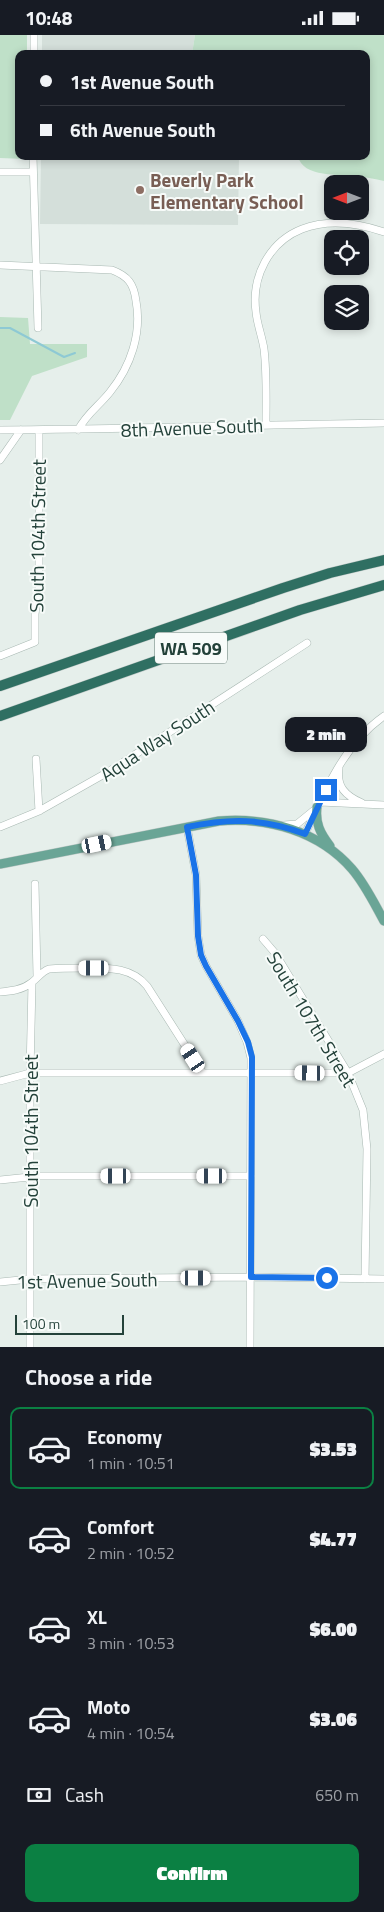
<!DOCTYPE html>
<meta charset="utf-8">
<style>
body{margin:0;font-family:"Titillium Web",sans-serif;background:#20242c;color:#f1f3f6;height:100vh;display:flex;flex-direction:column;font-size:19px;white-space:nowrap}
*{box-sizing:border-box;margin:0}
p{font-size:16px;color:#9ea1a6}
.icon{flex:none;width:28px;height:28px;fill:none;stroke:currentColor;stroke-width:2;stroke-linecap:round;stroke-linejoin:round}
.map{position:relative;height:1312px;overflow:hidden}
.drawer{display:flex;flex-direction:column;background:#171b24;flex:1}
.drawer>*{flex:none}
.banner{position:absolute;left:15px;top:15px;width:355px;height:110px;border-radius:10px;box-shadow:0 2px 8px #0003;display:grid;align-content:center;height:110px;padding:0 25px;background:#171b24}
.needle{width:32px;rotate:270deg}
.buttons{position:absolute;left:324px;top:140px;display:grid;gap:10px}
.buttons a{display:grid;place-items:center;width:45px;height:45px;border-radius:10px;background:#171b24;box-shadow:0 2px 8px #0003;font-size:25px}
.scale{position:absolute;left:15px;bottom:12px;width:109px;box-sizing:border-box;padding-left:5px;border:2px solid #24423a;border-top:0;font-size:14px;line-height:18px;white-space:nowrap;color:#24423a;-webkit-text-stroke:4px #f7fbf9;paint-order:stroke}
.end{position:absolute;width:22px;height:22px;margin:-11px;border:6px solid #1a73e8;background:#fff;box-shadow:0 0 0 2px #fff}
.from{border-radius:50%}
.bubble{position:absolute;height:35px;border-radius:10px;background:#171b24;box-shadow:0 2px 8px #0003;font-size:16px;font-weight:800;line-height:35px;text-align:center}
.car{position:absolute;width:15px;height:30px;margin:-15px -8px;border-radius:6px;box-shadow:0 0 4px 1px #0007;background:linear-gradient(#fff 24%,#345 0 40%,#fff 0 76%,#345 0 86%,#fff 0)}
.banner b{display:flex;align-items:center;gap:18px;height:48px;font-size:19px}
.banner b+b{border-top:1px solid #363941}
.banner i{width:12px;height:12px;background:#f1f3f6}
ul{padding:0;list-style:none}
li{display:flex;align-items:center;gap:15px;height:82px;margin:0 10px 8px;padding:0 15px;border:2px solid transparent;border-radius:10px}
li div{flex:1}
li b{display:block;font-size:19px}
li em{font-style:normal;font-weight:800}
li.on{border-color:#0b8043}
li>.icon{width:45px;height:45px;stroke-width:1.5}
h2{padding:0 25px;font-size:22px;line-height:60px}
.pay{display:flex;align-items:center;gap:12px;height:55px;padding:0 25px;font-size:19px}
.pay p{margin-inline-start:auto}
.button{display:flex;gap:10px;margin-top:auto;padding:10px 25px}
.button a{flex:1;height:58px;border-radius:10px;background:#0b8043;color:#fff;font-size:20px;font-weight:800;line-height:58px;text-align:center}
.status{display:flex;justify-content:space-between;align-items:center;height:35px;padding:0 25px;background:#171b24;direction:ltr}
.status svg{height:14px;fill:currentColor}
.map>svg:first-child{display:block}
.built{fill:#d4dfda}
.green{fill:#bfe0c8}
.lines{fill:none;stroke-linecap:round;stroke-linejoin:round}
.stream{stroke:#8ec9d4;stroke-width:2}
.minor-casing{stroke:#a8b8b2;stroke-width:8}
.major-casing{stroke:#c2cac8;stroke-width:10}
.highway-casing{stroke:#c2cac8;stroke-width:11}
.minor{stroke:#fff;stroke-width:7}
.major{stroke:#6aa596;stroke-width:9}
.highway{stroke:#2f6f62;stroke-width:10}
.route{stroke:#1a73e8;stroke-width:6}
.education-dot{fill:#8d6e63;stroke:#f7fbf9;stroke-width:2}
.labels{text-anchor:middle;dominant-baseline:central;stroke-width:4;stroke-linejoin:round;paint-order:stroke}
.shield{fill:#f7fbf9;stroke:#637a73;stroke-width:1}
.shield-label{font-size:18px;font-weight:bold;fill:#24423a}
.education-label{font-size:19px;font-weight:bold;fill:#785e54;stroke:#f7fbf9;text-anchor:start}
.street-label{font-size:19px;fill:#24423a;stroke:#f7fbf9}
</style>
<div class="status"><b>10:48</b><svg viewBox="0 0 49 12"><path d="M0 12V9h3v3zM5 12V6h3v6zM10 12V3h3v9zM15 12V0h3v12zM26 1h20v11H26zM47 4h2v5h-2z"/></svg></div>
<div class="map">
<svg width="384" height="1312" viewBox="0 0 384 1312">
<rect width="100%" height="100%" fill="#e6efeb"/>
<path class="built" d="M42,0H195L192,19H42Z
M41,121H239L238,190L40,189Z"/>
<path class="green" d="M0,0H27V19H19V121H25V124L0,123Z
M195,0H384V146C375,144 366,142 357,141C341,139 302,143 298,121H366V19H192Z
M0,282L28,283L30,309H87V322L32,341L10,385H0Z"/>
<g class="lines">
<path class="stream" d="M0,293H10L64,322L75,318"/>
<defs>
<path id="minor" d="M34,19V0
M33,121L38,293
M0,137H32
M0,230L112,235C128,241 134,249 136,266C142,298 131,331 110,357C99,371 87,378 78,395
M266,390C266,365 267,339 264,314C262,301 257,289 256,277C251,242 269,207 302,194C328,184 358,188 384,197
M0,395C128,394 256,390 384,388
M0,425L21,395
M0,621L35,607V579L39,552V395
M36,724L39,776
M339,733C336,752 346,761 362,768
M320,767L384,770
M284,790L297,789L313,776
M0,792L39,776L108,737L307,608
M187,792L196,840L198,901L201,920L206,931L238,986L247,1007L251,1023L250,1312
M305,799C325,756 344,709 384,681
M35,849L37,941
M263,904L275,918L348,1038L363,1075L367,1114L365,1244
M0,957C11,956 22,955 31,948C38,943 41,937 49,934C61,933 73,933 85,933C109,933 131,932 147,951L202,1037
M0,1046L30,1038H348L384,1019
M0,1145L39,1141H251
M0,1247L30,1244L251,1242L384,1244
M30,1312V1038L32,948"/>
<path id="major" d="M317,772C315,788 320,798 330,811
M0,829L219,786C268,782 319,796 352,834C365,849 374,868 384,886"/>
<path id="highway" d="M0,651L283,553L330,538L384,525
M0,681L300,575L384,550"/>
</defs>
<use href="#minor" class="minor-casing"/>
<use href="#major" class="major-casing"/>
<use href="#highway" class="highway-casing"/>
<use href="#minor" class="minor"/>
<use href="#major" class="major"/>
<use href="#highway" class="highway"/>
</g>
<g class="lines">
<path class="route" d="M326,755L305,799C263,783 230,783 187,792L196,840L198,901L201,920L206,931L238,986L248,1007L252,1022L251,1242L327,1243"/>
</g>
<circle class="education-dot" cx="140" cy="155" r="5"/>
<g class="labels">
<rect class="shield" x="155" y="597.5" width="72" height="31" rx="4"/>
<g class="shield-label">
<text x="191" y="613">WA 509</text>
</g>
<g class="education-label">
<text x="150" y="144">Beverly Park<tspan x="150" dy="22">Elementary School</tspan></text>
</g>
<g class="street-label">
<text transform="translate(192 392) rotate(-2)">8th Avenue South</text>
<text transform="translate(37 501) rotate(-89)">South 104th Street</text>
<text transform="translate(157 705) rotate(-33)">Aqua Way South</text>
<text transform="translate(312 984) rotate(59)">South 107th Street</text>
<text transform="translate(30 1096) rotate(-90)">South 104th Street</text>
<text transform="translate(87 1245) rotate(-1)">1st Avenue South</text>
</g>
</g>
</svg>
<div class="buttons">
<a><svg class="needle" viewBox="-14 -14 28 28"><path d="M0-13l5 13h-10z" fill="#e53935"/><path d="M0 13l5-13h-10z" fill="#9ea1a6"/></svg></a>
<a><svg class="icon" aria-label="locate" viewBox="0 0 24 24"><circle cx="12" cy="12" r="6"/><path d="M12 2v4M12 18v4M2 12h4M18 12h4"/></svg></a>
<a><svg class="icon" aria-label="layers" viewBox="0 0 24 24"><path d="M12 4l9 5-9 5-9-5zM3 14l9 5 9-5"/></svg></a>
</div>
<div class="scale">100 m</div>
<i class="end from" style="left:327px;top:1243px"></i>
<i class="end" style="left:326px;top:755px"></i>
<div class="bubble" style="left:285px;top:682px;width:82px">2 min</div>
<i class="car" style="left:97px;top:809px;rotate:78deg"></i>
<i class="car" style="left:94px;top:933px;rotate:270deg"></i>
<i class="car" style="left:193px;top:1023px;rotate:327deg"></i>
<i class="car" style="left:310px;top:1038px;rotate:271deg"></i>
<i class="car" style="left:116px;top:1141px;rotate:270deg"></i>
<i class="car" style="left:212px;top:1141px;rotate:270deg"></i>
<i class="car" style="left:196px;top:1243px;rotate:90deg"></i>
<div class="banner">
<b><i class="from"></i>1st Avenue South</b>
<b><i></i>6th Avenue South</b>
</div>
</div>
<section class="drawer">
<h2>Choose a ride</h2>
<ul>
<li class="on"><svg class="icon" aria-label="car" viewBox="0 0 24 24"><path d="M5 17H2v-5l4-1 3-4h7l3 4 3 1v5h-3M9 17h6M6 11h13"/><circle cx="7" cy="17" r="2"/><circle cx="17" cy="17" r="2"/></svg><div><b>Economy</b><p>1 min · 10:51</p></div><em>$3.53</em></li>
<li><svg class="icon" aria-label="car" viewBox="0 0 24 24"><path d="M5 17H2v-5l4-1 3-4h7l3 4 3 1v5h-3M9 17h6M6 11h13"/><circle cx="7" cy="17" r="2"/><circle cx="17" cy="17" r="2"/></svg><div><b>Comfort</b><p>2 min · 10:52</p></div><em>$4.77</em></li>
<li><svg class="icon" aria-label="car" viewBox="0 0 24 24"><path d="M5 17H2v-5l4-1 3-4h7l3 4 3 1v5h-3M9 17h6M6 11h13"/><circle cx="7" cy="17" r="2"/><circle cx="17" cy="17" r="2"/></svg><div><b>XL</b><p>3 min · 10:53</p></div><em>$6.00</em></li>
<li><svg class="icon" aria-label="car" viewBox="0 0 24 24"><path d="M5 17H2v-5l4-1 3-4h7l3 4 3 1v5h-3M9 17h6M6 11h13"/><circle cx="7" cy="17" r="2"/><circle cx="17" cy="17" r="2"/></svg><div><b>Moto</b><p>4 min · 10:54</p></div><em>$3.06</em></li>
</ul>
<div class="pay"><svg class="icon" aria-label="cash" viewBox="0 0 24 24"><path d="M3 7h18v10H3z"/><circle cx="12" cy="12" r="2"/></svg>Cash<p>650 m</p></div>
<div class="button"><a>Confirm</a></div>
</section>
